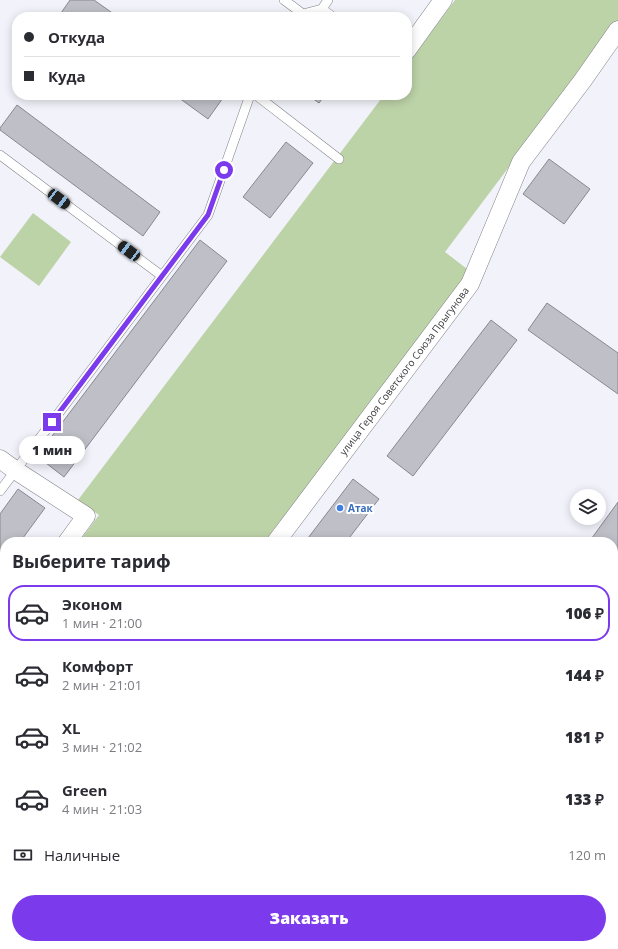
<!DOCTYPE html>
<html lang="ru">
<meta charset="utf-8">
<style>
body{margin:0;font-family:"Open Sans",sans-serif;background:#f2f2f3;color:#2b2b33;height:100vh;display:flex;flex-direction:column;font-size:15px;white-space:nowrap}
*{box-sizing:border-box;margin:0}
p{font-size:13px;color:#7c7c81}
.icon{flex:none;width:22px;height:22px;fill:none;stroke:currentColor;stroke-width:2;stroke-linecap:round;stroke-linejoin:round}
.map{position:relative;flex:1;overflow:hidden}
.sheet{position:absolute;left:0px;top:537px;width:618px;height:412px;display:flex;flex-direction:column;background:#fff;border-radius:16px 16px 0 0;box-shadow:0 2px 10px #0003}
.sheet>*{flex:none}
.hud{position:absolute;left:12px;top:12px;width:400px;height:88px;border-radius:16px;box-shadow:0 2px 10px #0003;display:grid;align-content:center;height:88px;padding:0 12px;background:#fff}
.buttons{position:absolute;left:570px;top:489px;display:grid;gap:8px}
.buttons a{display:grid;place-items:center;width:36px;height:36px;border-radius:50%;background:#fff;box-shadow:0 2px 10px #0003;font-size:20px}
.end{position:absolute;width:18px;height:18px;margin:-9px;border:5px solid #7c3aed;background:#fff;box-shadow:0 0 0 2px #fff}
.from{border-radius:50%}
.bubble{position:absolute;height:28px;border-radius:14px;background:#fff;box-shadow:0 2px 10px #0003;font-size:13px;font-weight:800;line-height:28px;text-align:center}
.car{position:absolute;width:12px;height:24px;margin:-12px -6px;border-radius:5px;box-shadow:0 0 3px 1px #0007;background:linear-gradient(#222 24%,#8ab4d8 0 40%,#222 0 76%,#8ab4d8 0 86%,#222 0)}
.hud b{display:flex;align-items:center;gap:14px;height:38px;font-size:15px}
.hud b+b{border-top:1px solid #e1e1e2}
.hud i{width:10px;height:10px;background:#2b2b33}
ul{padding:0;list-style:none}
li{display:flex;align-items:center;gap:12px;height:56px;margin:0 8px 6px;padding:0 4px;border:2px solid transparent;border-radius:16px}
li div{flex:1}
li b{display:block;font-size:15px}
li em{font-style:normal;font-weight:800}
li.current{border-color:#7c3aed}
li>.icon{width:36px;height:36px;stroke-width:1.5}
h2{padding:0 12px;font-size:18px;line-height:48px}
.pay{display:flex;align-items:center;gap:10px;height:44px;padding:0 12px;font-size:15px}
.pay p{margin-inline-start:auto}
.primary-button{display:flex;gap:8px;margin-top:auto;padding:8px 12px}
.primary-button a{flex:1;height:46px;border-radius:24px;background:#7c3aed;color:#fff;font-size:16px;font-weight:800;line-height:46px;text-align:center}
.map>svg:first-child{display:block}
.green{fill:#bcd2a7}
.building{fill:#bfc0c7;stroke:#888990}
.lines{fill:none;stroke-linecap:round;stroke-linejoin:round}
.service-casing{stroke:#828289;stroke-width:10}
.minor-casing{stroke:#828289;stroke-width:19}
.service{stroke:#fff;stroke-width:9}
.minor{stroke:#fff;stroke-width:18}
.route{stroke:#7c3aed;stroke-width:5}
.shop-dot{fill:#3f7fe0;stroke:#fff;stroke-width:1.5}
.labels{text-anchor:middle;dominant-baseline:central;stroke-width:4;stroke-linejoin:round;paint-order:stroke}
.street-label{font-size:10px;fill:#39393c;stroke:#fff}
.shop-label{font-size:10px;font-weight:bold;fill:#366cbe;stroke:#fff;text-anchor:start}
</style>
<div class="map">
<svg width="618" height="949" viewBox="0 0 618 949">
<rect width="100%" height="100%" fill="#f2f2fa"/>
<path class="green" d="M455,0H618V22L445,252L467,269L466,281L264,542H79L99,515L78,500L384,95H407V65Z
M33,213L71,242L39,286L0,257Z
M5,641V726L0,723V647Z"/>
<path class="building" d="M70,0H94L118,17H67L61,13Z
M175,95H225L208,119Z
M308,95H325L319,103Z
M17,105L160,212L143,236L0,130V128Z
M286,142L313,163L270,218L243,197Z
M549,159L590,189L564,224L523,194Z
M200,240L227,261L64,477L37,456Z
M547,303L618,353V394L528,330Z
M491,320L517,340L413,476L387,456Z
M353,479L379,499L346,542H305Z
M18,489L45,508L20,542H5V562L0,569V514Z
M618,502V559L613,566V542H589Z
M613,730L618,734V768L613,764Z
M0,744L5,748V820L0,826Z
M618,855V906L613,913V862Z
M5,888V944H7L4,949H0V895Z
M72,944H109L116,949H69Z
M429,944H442L439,949H436Z
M553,944H590L587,949H550Z"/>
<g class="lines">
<defs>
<path id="service" d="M284,0L303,14
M328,0L322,9L333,17
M300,17L303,14L322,9
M256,95L339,159
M0,155L162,276
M0,491L208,215L250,95
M32,949L36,944"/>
<path id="minor" d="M407,50L443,0
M0,459L15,470L86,516L67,542
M276,542L470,284L521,162L583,80L618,30
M0,633L5,627
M0,852L5,849"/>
</defs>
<use href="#service" class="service-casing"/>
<use href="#minor" class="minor-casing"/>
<use href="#service" class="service"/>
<use href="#minor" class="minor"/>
</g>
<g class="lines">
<path class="route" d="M52,422L208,215L224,170"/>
</g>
<circle class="shop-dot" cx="340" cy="508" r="4"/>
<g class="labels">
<g class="street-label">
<text transform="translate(404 371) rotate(-53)">улица Героя Советского Союза Прыгунова</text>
</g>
<g class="shop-label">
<text x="348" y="508">Атак</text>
</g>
</g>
</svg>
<div class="buttons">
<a><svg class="icon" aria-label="layers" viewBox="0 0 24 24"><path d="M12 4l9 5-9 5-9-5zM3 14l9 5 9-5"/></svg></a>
</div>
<i class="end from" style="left:224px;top:170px"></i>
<i class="end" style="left:52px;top:422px"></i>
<div class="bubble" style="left:19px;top:436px;width:66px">1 мин</div>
<i class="car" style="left:59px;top:199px;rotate:127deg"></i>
<i class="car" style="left:129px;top:251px;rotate:307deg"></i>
<div class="hud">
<b><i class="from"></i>Откуда</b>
<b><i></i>Куда</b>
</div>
<section class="sheet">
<h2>Выберите тариф</h2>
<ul>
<li class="current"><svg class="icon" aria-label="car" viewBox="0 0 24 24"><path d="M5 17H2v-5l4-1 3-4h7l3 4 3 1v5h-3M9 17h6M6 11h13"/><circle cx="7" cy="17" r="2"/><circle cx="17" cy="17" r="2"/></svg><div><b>Эконом</b><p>1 мин · 21:00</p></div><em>106 ₽</em></li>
<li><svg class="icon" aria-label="car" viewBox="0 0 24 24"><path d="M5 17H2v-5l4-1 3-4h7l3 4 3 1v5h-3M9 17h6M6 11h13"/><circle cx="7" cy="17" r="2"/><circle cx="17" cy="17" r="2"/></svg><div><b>Комфорт</b><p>2 мин · 21:01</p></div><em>144 ₽</em></li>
<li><svg class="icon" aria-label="car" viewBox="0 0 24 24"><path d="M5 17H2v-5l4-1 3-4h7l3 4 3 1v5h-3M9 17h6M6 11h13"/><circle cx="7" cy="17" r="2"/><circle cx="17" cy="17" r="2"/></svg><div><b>XL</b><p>3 мин · 21:02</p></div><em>181 ₽</em></li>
<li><svg class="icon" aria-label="car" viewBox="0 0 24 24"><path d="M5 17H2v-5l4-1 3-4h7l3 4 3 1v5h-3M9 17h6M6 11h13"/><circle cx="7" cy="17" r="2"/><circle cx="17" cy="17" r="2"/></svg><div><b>Green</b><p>4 мин · 21:03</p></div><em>133 ₽</em></li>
</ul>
<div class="pay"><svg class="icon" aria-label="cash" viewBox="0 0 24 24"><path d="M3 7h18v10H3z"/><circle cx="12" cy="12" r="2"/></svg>Наличные<p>120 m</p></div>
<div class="primary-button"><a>Заказать</a></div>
</section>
</div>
